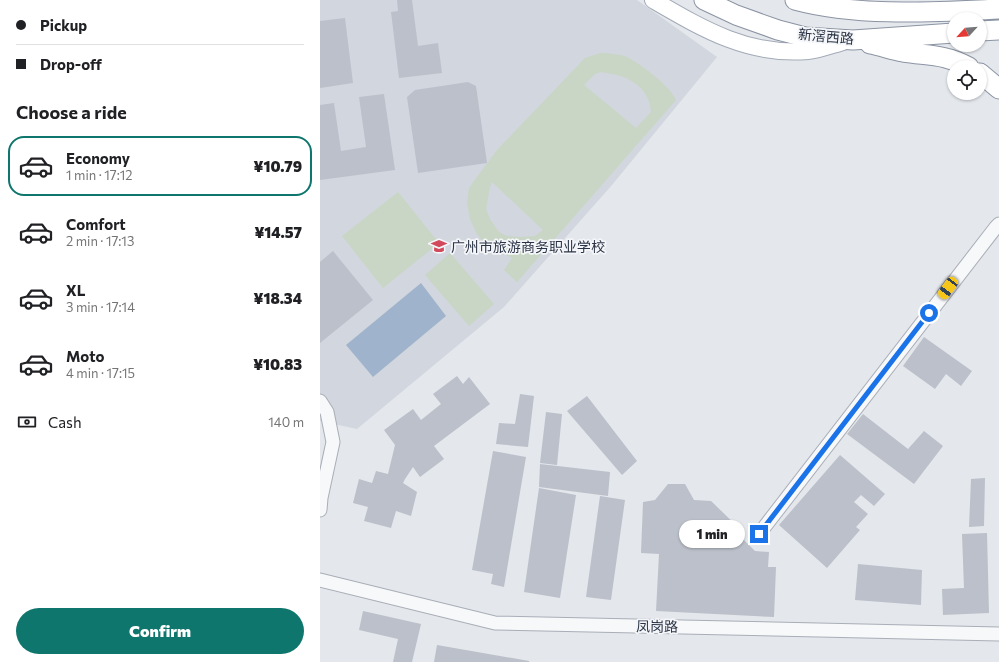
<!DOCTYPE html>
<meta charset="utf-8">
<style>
body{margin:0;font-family:Commissioner,"Noto Sans SC",sans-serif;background:#f6f6f6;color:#202124;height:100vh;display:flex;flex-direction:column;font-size:15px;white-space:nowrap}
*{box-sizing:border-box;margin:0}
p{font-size:13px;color:#757577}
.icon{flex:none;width:22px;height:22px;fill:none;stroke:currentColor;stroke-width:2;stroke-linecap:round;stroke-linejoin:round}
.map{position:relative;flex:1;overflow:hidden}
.details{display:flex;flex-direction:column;background:#fff;width:320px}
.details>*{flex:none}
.top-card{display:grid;align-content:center;height:88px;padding:0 16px;background:#fff}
.needle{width:26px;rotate:244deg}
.controls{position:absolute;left:627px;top:12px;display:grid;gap:8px}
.controls a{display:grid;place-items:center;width:40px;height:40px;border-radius:50%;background:#fff;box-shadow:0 1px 3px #0004;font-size:20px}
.end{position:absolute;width:18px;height:18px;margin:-9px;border:5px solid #1a73e8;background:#fff;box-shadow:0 0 0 2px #fff}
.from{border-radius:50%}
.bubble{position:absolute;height:28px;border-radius:14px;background:#fff;box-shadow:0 1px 3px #0004;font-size:13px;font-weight:800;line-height:28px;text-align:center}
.car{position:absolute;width:12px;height:24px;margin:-12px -6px;border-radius:5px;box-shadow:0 0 3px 1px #0007;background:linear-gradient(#f5c518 24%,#345 0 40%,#f5c518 0 76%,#345 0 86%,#f5c518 0)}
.top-card b{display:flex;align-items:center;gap:14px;height:38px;font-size:15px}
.top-card b+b{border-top:1px solid #e0e0e0}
.top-card i{width:10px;height:10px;background:#202124}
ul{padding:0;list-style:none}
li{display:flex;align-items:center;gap:12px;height:60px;margin:0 8px 6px;padding:0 8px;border:2px solid transparent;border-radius:16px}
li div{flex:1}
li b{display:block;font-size:15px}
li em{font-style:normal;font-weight:800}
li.active{border-color:#0f766e}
li>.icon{width:36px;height:36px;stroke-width:1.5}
h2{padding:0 16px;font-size:18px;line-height:48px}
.pay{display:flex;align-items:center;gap:10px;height:44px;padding:0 16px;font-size:15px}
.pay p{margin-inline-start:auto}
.cta{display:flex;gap:8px;margin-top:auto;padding:8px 16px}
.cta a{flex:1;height:46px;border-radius:24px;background:#0f766e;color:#fff;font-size:16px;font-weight:800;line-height:46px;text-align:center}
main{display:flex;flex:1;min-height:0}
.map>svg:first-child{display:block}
.built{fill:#d2d6de}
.green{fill:#c9d6c5;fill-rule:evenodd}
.water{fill:#9fb4cc}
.building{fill:#bbc0ca}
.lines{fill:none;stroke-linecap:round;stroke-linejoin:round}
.minor-casing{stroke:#a9aeb7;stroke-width:15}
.major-casing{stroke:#a3abb8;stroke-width:18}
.highway-casing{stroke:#8b94a3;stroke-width:21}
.minor{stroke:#f7f8fa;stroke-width:13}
.major{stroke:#fff;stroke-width:16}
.highway{stroke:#fff;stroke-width:19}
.route{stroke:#1a73e8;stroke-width:5}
.labels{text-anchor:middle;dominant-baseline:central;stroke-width:3.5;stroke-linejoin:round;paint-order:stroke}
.street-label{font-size:14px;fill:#2b3445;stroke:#f4f6f9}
.poi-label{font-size:14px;fill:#2b3445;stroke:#f4f6f9;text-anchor:start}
</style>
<main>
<section class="details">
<div class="top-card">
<b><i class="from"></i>Pickup</b>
<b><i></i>Drop-off</b>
</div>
<h2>Choose a ride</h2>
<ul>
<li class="active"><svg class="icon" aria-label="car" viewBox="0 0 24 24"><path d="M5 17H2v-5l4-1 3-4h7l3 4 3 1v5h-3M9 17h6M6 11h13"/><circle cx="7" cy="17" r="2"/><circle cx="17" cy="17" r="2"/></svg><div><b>Economy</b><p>1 min · 17:12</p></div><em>¥10.79</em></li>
<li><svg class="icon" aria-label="car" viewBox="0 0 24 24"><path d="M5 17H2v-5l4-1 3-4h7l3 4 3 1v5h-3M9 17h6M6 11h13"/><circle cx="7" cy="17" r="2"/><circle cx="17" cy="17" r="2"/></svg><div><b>Comfort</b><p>2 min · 17:13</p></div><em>¥14.57</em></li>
<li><svg class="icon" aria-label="car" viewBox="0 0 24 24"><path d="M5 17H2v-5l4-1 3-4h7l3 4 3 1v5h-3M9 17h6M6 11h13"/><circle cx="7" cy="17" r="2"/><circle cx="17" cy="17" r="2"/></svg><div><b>XL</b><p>3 min · 17:14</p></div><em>¥18.34</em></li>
<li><svg class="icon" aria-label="car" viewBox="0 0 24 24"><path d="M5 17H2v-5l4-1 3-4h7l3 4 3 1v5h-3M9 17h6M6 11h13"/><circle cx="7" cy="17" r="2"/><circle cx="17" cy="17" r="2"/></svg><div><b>Moto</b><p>4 min · 17:15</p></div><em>¥10.83</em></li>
</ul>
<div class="pay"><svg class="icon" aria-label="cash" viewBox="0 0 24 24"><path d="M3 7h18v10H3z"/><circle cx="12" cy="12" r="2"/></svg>Cash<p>140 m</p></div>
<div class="cta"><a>Confirm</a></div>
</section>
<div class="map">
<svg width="679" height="662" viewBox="0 0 679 662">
<rect width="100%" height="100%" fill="#e4e7ec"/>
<path class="built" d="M0,0H317L397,57L292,185L184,307L37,429L0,421Z"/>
<path class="green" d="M280,53C289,53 299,54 307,57C321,64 351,87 356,100L197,282L184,270L192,258L164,243L157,234L150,219L147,203L149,188L177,150L265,58ZM281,72C305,75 329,84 331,112L316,128L264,85L275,74ZM172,182L223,230L215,236L200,237L187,236L179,232L170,219L166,209L170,187Z
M78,192L119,243L63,288L22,236Z
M130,253L174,304L149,326L105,275Z"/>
<path class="water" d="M101,283L126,316L53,377L26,345Z"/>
<path class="building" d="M77,0H92L98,46L118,43L122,73L79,78L71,12L78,11Z
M25,18L33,83L0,88V21Z
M148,82L156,86L167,163L98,173L87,97L95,90Z
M64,94L75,170L0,180V105L14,103L21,151L46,147L39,97Z
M13,251L53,300L0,343V262Z
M604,337L652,371L641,386L626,374L615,389L583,366Z
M137,376L143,384L149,377L170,404L114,446L124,459L100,477L93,467L85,479L83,483L97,492L91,516L76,511L71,528L44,521L48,507L33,503L39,479L52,483L56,471L68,474L75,445L64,430L93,409L101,420L121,404L113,394Z
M200,394L214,396L208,447L176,444L179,423L195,424Z
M267,396L317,461L302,475L247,411Z
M226,412L242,414L237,465L220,463Z
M543,414L588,449L604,431L623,446L594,484L527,434Z
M173,451L206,457L184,587L171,584L173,574L152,570Z
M520,455L565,494L554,506L541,495L534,502L548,514L536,527L540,530L507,568L459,525Z
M220,464L290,472L288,496L219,487Z
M665,478L664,526L649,527L651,479Z
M348,484H365L374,500L391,501L422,531L423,539L435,551L449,552L448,567H456L454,617L336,611L339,554L321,553L323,502L335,500Z
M219,488L256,495L240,598L204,592Z
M280,496L305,500L291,600L266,597Z
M667,533L669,613L623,615L622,589L644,588L642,534Z
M538,564L602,570L601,605L535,600Z
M43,611L101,624L92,662H73L78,639L39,630Z
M117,645L209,661V662H114Z"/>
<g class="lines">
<defs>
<path id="minor" d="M0,401L7,412L13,442L1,498L0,510
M439,534L676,227L679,224
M0,580L175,623L679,634"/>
<path id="major" d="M333,0C383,29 428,56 488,51C499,50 512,45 523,42"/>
<path id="highway" d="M384,0L416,15L458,30L485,37L533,40L634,33
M475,0C538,17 613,12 679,9
M660,31L679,30
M550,44C561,46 572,50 583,52C609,56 625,54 649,67
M660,73L679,89"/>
</defs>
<use href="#minor" class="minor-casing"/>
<use href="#major" class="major-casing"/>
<use href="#highway" class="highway-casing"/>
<use href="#minor" class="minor"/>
<use href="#major" class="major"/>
<use href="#highway" class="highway"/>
</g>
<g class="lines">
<path class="route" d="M439,534L609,313"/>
</g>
<defs>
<symbol id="school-bare" viewBox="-9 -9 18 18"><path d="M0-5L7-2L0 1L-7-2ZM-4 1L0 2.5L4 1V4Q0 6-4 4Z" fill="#d1495b" stroke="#f4f6f9" stroke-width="2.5" paint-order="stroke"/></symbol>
</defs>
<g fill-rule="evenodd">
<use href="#school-bare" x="108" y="235" width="22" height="22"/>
</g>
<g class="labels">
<g class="street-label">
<text transform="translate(506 36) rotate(5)">新滘西路</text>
<text transform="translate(337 626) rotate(1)">凤岗路</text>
</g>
<g class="poi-label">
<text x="131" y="246">广州市旅游商务职业学校</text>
</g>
</g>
</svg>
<div class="controls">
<a><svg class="needle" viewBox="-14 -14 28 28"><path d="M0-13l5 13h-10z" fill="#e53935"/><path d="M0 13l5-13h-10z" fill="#757577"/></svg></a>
<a><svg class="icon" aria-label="locate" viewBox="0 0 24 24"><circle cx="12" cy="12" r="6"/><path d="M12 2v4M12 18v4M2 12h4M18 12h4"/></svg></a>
</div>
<i class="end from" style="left:609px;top:313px"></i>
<i class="end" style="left:439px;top:534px"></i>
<div class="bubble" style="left:359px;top:520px;width:66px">1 min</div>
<i class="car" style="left:628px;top:288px;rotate:217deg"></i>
</div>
</main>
